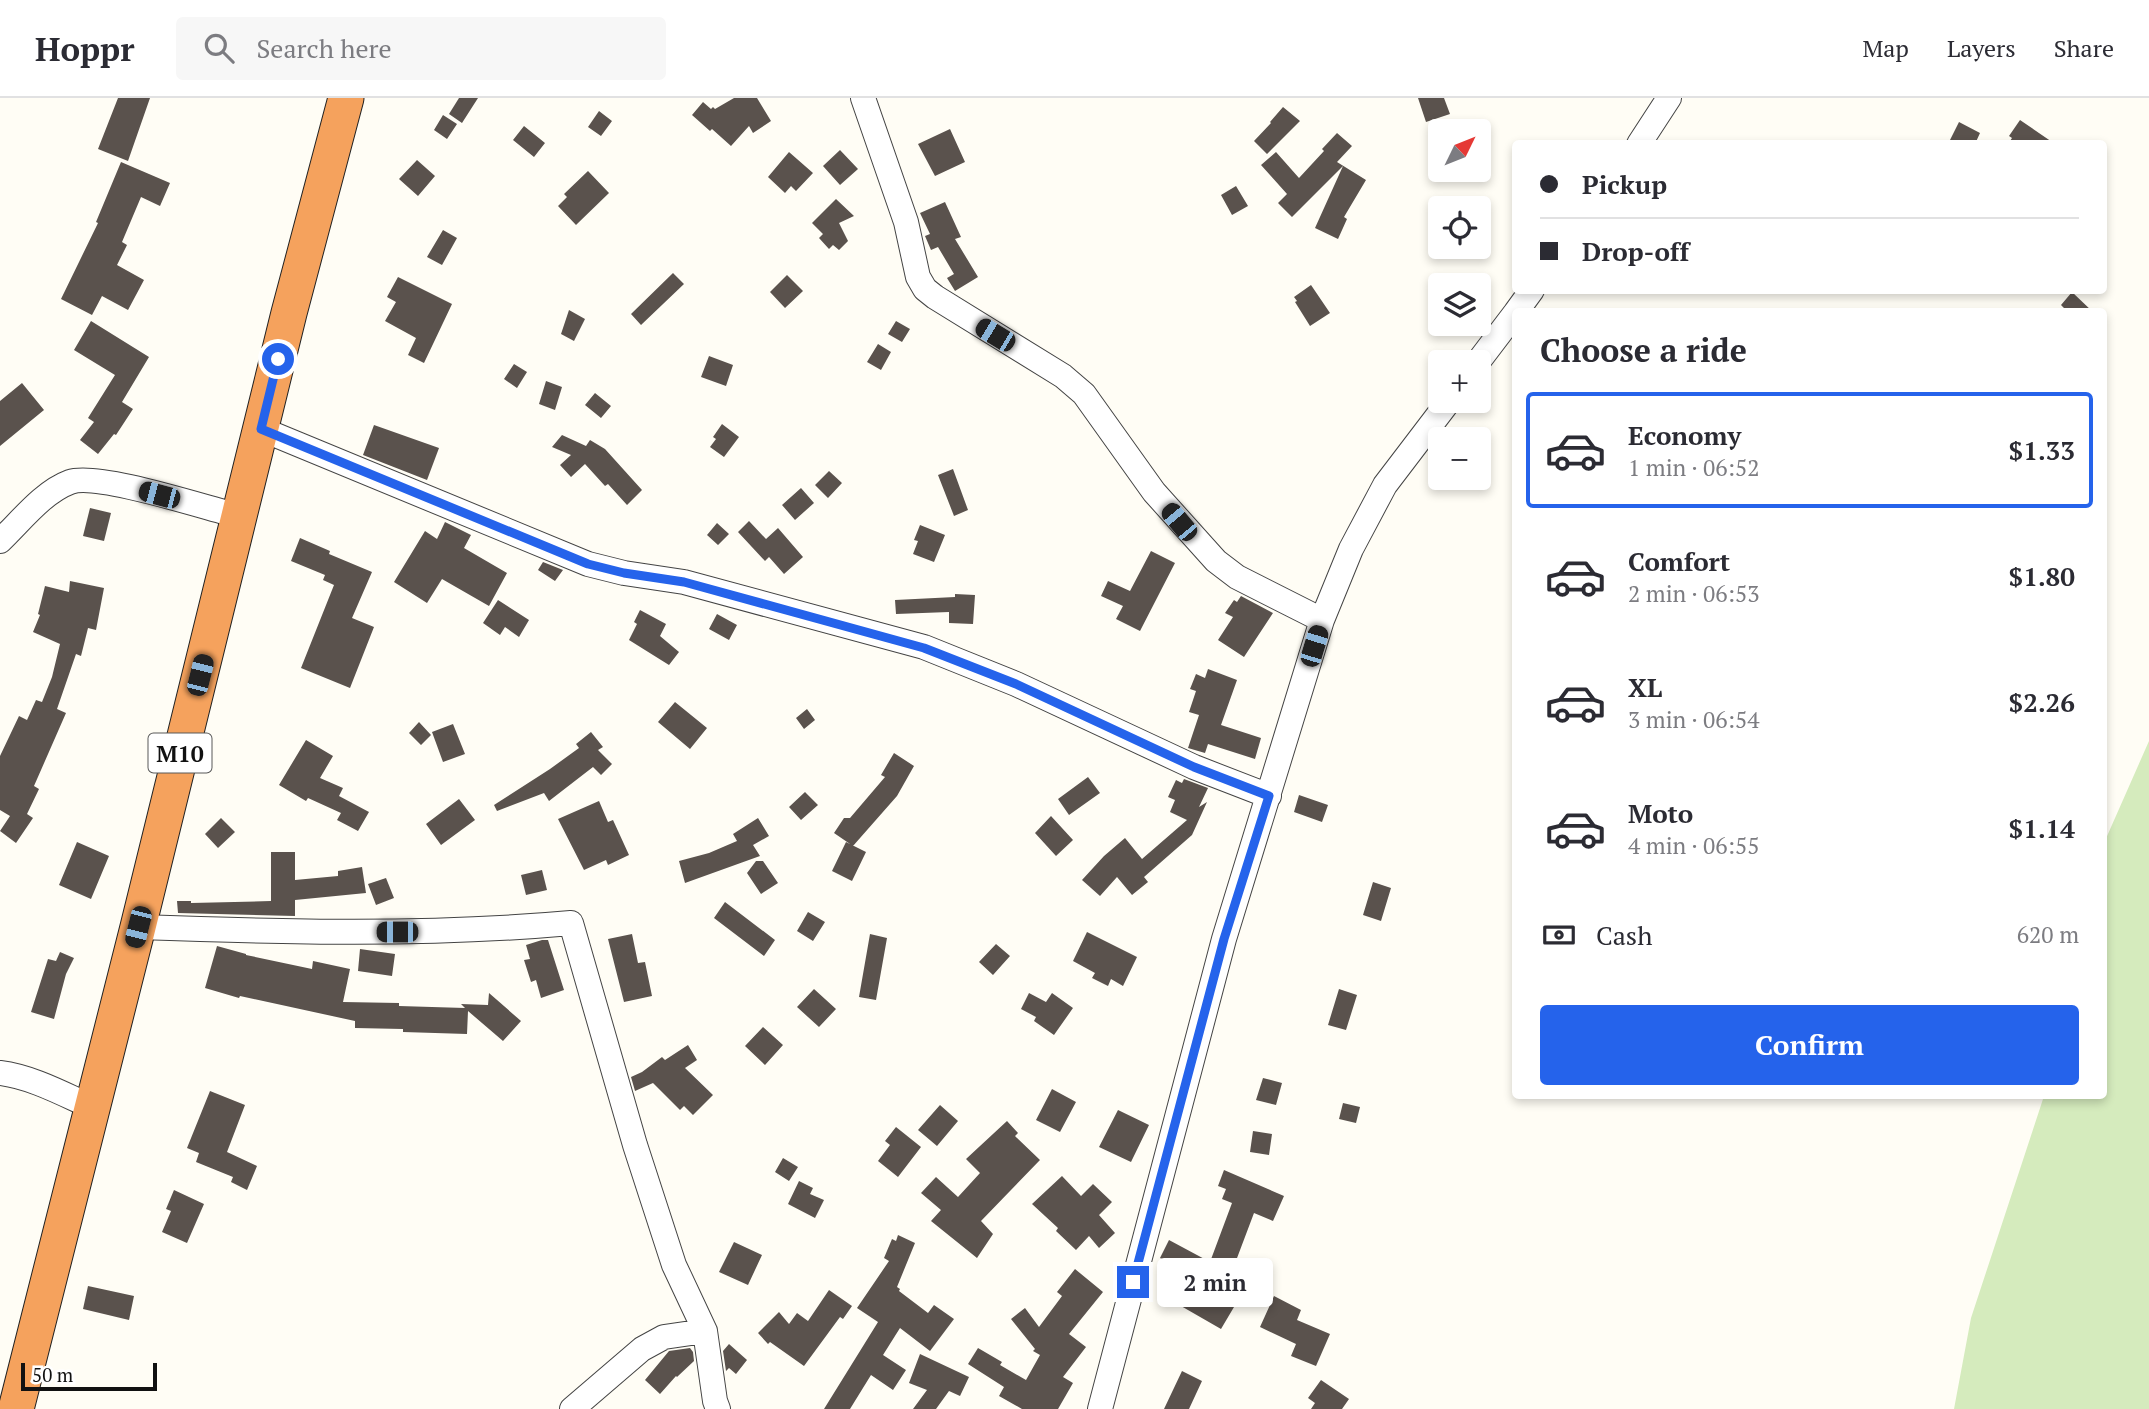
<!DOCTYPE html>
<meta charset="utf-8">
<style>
body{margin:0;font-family:"PT Serif",serif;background:#f7f7f7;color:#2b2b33;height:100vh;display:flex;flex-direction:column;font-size:26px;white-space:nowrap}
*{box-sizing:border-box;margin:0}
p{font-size:23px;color:#7c7c81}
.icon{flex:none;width:38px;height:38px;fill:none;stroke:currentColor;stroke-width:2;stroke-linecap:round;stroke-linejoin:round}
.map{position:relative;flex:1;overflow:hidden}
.details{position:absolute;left:1512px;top:210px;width:595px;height:791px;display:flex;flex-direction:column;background:#fff;border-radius:7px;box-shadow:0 4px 10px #0003}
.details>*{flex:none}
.banner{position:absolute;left:1512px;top:42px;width:595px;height:154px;border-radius:7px;box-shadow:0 4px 10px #0003;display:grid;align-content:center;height:154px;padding:0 28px;background:#fff}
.needle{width:46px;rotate:47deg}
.fabs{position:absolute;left:1428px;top:21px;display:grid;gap:14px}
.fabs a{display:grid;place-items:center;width:63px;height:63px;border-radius:7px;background:#fff;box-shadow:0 4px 10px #0003;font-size:35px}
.scale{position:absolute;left:21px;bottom:18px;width:136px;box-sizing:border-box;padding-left:7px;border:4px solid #111;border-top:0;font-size:19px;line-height:24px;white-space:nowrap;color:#111;-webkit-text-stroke:5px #fff;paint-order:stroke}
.end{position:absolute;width:32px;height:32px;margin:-16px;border:9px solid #2563eb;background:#fff;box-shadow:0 0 0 4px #fff}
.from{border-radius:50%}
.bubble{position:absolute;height:49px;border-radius:7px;background:#fff;box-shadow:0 4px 10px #0003;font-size:23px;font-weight:700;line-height:49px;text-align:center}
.car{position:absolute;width:21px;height:42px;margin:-21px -10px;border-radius:9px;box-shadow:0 0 5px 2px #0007;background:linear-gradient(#222 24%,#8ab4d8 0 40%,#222 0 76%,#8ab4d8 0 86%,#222 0)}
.banner b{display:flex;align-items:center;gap:24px;height:66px;font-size:26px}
.banner b+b{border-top:2px solid #e1e1e2}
.banner i{width:18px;height:18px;background:#2b2b33}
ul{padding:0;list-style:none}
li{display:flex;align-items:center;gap:21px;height:116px;margin:0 14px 10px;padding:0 14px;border:4px solid transparent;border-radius:7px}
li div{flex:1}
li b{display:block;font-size:26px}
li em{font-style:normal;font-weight:700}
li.current{border-color:#2563eb}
li>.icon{width:63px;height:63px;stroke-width:1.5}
h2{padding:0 28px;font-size:32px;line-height:84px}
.pay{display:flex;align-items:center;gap:18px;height:77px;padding:0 28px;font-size:26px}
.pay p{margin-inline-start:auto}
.action{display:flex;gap:14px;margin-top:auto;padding:14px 28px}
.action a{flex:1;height:80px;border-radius:7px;background:#2563eb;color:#fff;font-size:28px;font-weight:700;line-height:80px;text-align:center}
header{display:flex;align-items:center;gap:42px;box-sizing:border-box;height:98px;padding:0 35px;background:#fff;border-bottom:2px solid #e1e1e2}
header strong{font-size:33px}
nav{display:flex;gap:38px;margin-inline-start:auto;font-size:24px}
.search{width:490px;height:63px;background:#f7f7f7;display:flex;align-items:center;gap:18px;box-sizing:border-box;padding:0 24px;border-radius:7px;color:#7c7c81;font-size:26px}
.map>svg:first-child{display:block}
.green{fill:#d5ebbd}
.building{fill:#5a524d}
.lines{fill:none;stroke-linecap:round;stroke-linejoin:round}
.minor-casing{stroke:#444;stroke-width:26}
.highway-casing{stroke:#222;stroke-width:37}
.minor{stroke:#fff;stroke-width:24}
.highway{stroke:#f5a25d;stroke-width:35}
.route{stroke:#2563eb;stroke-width:9}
.labels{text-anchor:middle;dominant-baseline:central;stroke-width:7;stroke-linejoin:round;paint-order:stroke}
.shield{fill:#fff;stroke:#585858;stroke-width:2}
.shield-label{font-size:23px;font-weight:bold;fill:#111}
</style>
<header>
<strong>Hoppr</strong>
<div class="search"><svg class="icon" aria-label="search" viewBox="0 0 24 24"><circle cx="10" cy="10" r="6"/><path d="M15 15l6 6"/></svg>Search here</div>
<nav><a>Map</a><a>Layers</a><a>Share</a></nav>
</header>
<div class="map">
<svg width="2149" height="1311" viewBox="0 0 2149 1311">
<rect width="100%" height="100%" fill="#fffdf5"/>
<path class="green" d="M2149,643V1311H1954L1971,1220L2044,998H2104V745Z"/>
<path class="building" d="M118,0H150L128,63L98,51Z
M459,0H478L462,25L449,16Z
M734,0H757L771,23L753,35L749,28L731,48L712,31L710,33L692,17L703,4L711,11L713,9L715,11Z
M1418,0H1444L1450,16L1426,24Z
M1283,9L1300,23L1267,56L1254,43L1271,25L1270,24Z
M599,13L612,23L601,38L588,29Z
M443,17L457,26L447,41L434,32Z
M2020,22L2055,46H2008L2012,40L2009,38Z
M1959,24L1980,35L1975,46H1948Z
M524,28L545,45L534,59L513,42Z
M950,31L965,64L935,78L918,46Z
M1337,35L1352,48L1337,64L1366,82L1344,119L1347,121L1338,141L1315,130L1343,68L1292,119L1278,105L1287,96L1261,67L1276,54L1299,80L1324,53L1322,51Z
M840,52L858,71L840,87L823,68Z
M789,54L813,75L796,93L791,88L785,95L768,79Z
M417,62L435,78L418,98L399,81Z
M121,64L170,85L160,108L141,99L122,144L127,147L117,167L144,182L128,212L102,198L92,217L61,201L98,125L96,124Z
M588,73L609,95L576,127L558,108L567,99L564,96Z
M1236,88L1248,108L1232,117L1221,97Z
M836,101L854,118L839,125L848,143L839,152L833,147L829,151L819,140L823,136L812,125Z
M945,104L961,139L955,141L978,179L955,193L947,180L954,176L938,149L931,152L925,138L930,136L920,115Z
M443,132L457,140L442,167L427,159Z
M673,175L684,186L641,227L631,216Z
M787,177L803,193L785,210L770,194Z
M398,179L452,206L424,265L408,257L416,240L385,223L396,204L387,199Z
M1311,187L1330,215L1310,228L1295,204L1297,203L1294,199Z
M2072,194L2093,214H2068L2061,207Z
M569,212L585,221L574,243L561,236Z
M91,223L149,259L122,304L133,311L116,337L114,336L98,356L80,342L94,324L88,320L115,277L74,252Z
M896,223L910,231L902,244L888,236Z
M878,246L891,254L881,272L867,264Z
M709,258L733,267L726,288L701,279Z
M514,266L527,274L517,290L504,281Z
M546,283L562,289L555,312L539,306Z
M22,285L44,312L0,348V303Z
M595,295L611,308L601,320L585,307Z
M722,326L739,339L724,359L710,349L716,341L713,339Z
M374,327L439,350L427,382L363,357Z
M562,337L586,348L590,342L605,351L642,392L627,407L608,386L605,388L585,366L571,379L560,367L571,357L552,349Z
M953,371L968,412L954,418L938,377Z
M829,373L842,385L828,400L815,387Z
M801,390L814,405L795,422L782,407Z
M90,410L111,415L104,443L83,438Z
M749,423L766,441L778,430L803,459L784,476L769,459L765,463L738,434Z
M445,424L471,437L464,450L507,475L489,508L442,481L427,505L394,484L425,433L437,441Z
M717,425L729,436L718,447L707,437Z
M920,427L945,437L934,464L913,456L918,443L914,442Z
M300,440L330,453L329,456L372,474L352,520L374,529L350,590L301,570L334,487L323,482L325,477L291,463Z
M1151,453L1175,465L1140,533L1116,521L1123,508L1101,498L1108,483L1130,493Z
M543,464L563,472L555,483L538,472Z
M70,483L104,490L96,532L88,530L81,558L76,556L57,611L66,615L34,688L39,691L27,716L33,720L16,745L0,733L10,718L0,712V658L19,618L27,622L36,602L42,604L52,579L60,546L33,534L40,517L38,516L45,488L69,494Z
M955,496L975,497L973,526L949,525V514L896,516L895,502L955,499Z
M1241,498L1273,515L1244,559L1218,542L1233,519L1225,515L1234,502L1237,504Z
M498,502L529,522L519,539L505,529L500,537L483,525Z
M640,512L666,526L660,538L679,554L669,567L629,542L637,526L634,524Z
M717,516L737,527L729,542L709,531Z
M1208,571L1237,582L1221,627L1261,640L1255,661L1208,646L1205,655L1188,650L1199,617L1189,614L1196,593L1190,591L1196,576L1205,580Z
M675,604L707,630L690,651L658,624Z
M807,611L815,622L804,631L796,620Z
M419,624L431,637L421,647L409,635Z
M453,626L465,656L443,664L432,634Z
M591,634L603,649L598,652L612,666L601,677L593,669L549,703L544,695L497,713L494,707L550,671L579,650L576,646Z
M306,642L333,658L320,680L343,690L339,698L369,714L358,733L337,722L341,715L308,700L306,703L279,687Z
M894,655L914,668L897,698L853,748L834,735L844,720H850L885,679L881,677Z
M1088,679L1100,695L1069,717L1058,701Z
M1184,681L1208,690L1199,709L1207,704L1192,737L1144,779L1148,784L1132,797L1117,779L1100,798L1082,782L1104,758L1125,740L1142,761L1187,722L1170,714L1175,702L1168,699L1176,682L1182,685Z
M805,694L818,707L801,722L789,709Z
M1299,697L1328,707L1322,724L1294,714Z
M459,701L475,722L441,747L426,726Z
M599,703L608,724L613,722L629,757L608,767L606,762L584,772L558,721Z
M1051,718L1073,742L1056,758L1035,735Z
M221,720L235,734L218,750L205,736Z
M758,720L769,738L753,747L760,758L685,785L679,763L709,755L737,743L733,736Z
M77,744L109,758L91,801L59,787Z
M846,744L866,754L852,783L832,773Z
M271,754H295V782L338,778V773L362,769L366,795L295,802V818L178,815L177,803H191V805L271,803Z
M756,763H763L778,785L761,796L747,775Z
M542,772L547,792L526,797L521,777Z
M386,780L394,800L376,807L368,786Z
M1373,784L1391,790L1381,823L1363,817Z
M725,804L775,842L764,858L714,820Z
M808,814L825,824L813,843L797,833Z
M1087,834L1137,859L1123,888L1111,881L1108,888L1092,880L1095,875L1073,863Z
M632,836L638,865L645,864L652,898L624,904L608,841Z
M870,836L887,840L876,902L859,899Z
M542,842H548L564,892L541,900L536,882L531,884L524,862L530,861L526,847Z
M996,846L1010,858L993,877L979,864Z
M217,848L246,856V857L312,871L313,863L350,871L343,904L399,905V908L465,910L461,906L488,907L489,895L521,923L503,943L468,913L467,936L403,934V931L355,930V923L240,898L239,900L205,890Z
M360,851L395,856L392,878L358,873Z
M60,854L74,860L66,876L54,921L31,914L48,861L56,863Z
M814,891L836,911L819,929L797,909Z
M1339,891L1357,897L1346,932L1328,927Z
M1029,895L1046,904L1052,895L1073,910L1054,937L1034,923L1036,919L1021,911Z
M763,929L783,947L765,967L745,948Z
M688,947L697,962L685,970L713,997L693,1017L684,1008L680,1012L653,985L635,993L631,979L642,974L662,959L665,962Z
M1263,980L1282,985L1276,1007L1256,1002Z
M1052,991L1076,1004L1060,1034L1036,1022Z
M210,993L245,1007L227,1054L257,1068L247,1092L231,1084L233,1079L196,1064L199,1055L187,1050Z
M1343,1005L1360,1009L1356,1025L1339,1021Z
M940,1007L958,1023L937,1048L918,1032Z
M1118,1012L1149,1027L1131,1064L1099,1049Z
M1007,1023L1018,1035L1015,1038L1040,1062L981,1123L993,1136L977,1160L931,1123L941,1112L921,1095L936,1079L958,1099L980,1075L966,1061Z
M896,1029L921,1049L898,1079L878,1063L890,1047L885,1043Z
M1253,1033L1272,1036L1269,1057L1250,1054Z
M783,1060L798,1069L789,1083L775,1074Z
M1224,1072L1284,1098L1273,1123L1254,1115L1231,1176L1234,1177L1220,1201L1234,1209L1221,1231L1181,1208L1198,1180L1160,1160L1169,1142L1210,1164L1232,1105L1222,1101L1226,1091L1218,1088Z
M1062,1078L1081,1098L1093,1086L1112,1104L1099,1117L1115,1135L1099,1150L1089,1138L1076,1152L1056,1133L1058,1130L1032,1106Z
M799,1083L813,1090L810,1096L824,1102L815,1120L788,1106Z
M174,1092L204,1106L187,1145L162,1134L171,1113L166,1111Z
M898,1137L915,1145L897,1189L900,1191L899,1193L928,1215L934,1207L954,1221L930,1253L900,1230L883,1257L906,1272L893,1292L871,1277L850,1311H824L878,1224L857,1210L889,1163L884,1160L892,1141L896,1143Z
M734,1144L762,1157L748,1187L719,1174Z
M1075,1171L1103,1194L1069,1236L1086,1249L1063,1279L1073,1285L1058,1311H1022L999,1298L1004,1289L968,1266L978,1250L1002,1264L1000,1267L1026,1282L1040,1257L1033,1253L1035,1251L1011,1221L1025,1210L1039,1229L1062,1198L1057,1194Z
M88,1188L134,1198L129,1222L83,1211Z
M829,1192L852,1208L843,1221L840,1219L804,1268L770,1244L768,1246L758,1235L779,1214L789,1226L797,1215L808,1223Z
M1274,1198L1301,1212L1297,1222L1330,1236L1316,1268L1291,1258L1296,1246L1260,1229Z
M729,1246L747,1262L736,1276L729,1270L726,1273L723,1253Z
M690,1250L693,1254L694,1263L677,1279L676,1278L660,1296L645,1282L669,1253Z
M920,1256L969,1279L960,1298L949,1293L936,1311H913L927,1292L909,1285Z
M1182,1273L1202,1283L1189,1311H1164Z
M1321,1282L1349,1301L1342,1311H1311L1315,1305L1308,1300Z"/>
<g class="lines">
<defs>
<path id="minor" d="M863,0L906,124L918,179L925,191L935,199L1063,278L1084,296L1154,394L1216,463L1237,479L1322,522
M1639,46L1669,0
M1516,214L1532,192
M1478,264L1516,214
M261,331L588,466L624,475L684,484L924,549L1016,586L1194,669L1269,698
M0,443C21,423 43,394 70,384C97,374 206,410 239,418
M138,829C282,834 427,838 571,825L635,1047L674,1167L705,1233L715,1303L718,1311
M0,975C32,979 63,996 92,1009
M572,1311L642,1251L664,1239L705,1233
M1100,1311L1224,841L1322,522L1351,451L1385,387L1449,303"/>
<path id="highway" d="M16,1311L138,829L289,215L346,0"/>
</defs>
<use href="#minor" class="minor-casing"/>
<use href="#highway" class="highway-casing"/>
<use href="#minor" class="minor"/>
<use href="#highway" class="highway"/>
</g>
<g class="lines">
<path class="route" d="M278,261L261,331L588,466L624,475L684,484L924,550L1016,586L1194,669L1269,698L1224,841L1133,1184"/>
</g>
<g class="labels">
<rect class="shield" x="148.5" y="635.5" width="63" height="39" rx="5"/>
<g class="shield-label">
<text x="180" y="655">M10</text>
</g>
</g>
</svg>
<div class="fabs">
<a><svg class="needle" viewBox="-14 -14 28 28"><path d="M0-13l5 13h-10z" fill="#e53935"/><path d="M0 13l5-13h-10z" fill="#7c7c81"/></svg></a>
<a><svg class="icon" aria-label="locate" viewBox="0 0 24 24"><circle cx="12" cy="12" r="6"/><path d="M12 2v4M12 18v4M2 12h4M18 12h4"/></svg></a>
<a><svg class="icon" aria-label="layers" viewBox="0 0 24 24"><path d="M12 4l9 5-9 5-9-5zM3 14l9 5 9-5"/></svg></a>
<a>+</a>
<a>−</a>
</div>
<div class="scale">50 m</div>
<i class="end from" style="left:278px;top:261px"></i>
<i class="end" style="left:1133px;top:1184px"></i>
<div class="bubble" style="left:1157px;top:1160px;width:116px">2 min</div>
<i class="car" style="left:995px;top:237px;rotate:301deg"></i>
<i class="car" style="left:159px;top:397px;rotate:285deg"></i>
<i class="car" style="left:1179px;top:424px;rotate:320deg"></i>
<i class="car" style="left:1314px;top:548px;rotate:17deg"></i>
<i class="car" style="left:200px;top:577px;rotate:14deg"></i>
<i class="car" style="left:138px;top:829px;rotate:194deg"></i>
<i class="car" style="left:397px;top:834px;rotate:270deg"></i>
<div class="banner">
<b><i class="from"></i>Pickup</b>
<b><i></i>Drop-off</b>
</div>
<section class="details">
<h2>Choose a ride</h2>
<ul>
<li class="current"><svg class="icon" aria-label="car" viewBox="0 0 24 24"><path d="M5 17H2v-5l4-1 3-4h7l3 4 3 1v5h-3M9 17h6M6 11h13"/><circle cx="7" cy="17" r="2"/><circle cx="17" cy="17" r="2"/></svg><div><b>Economy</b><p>1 min · 06:52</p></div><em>$1.33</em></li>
<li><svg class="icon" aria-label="car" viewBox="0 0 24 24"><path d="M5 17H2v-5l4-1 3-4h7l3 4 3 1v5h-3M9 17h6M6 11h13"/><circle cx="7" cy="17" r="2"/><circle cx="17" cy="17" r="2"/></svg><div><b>Comfort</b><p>2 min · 06:53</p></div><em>$1.80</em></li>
<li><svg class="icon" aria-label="car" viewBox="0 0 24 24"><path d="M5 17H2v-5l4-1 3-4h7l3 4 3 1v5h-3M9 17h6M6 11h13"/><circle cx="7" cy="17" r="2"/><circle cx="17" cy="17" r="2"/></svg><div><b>XL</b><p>3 min · 06:54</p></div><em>$2.26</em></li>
<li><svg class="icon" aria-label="car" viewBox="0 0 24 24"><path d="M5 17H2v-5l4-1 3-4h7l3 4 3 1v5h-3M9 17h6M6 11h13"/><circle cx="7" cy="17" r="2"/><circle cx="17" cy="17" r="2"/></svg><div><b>Moto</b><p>4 min · 06:55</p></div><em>$1.14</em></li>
</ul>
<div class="pay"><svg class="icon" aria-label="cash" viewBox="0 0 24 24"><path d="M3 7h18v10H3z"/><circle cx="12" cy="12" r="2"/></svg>Cash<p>620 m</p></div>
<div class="action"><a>Confirm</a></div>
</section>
</div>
